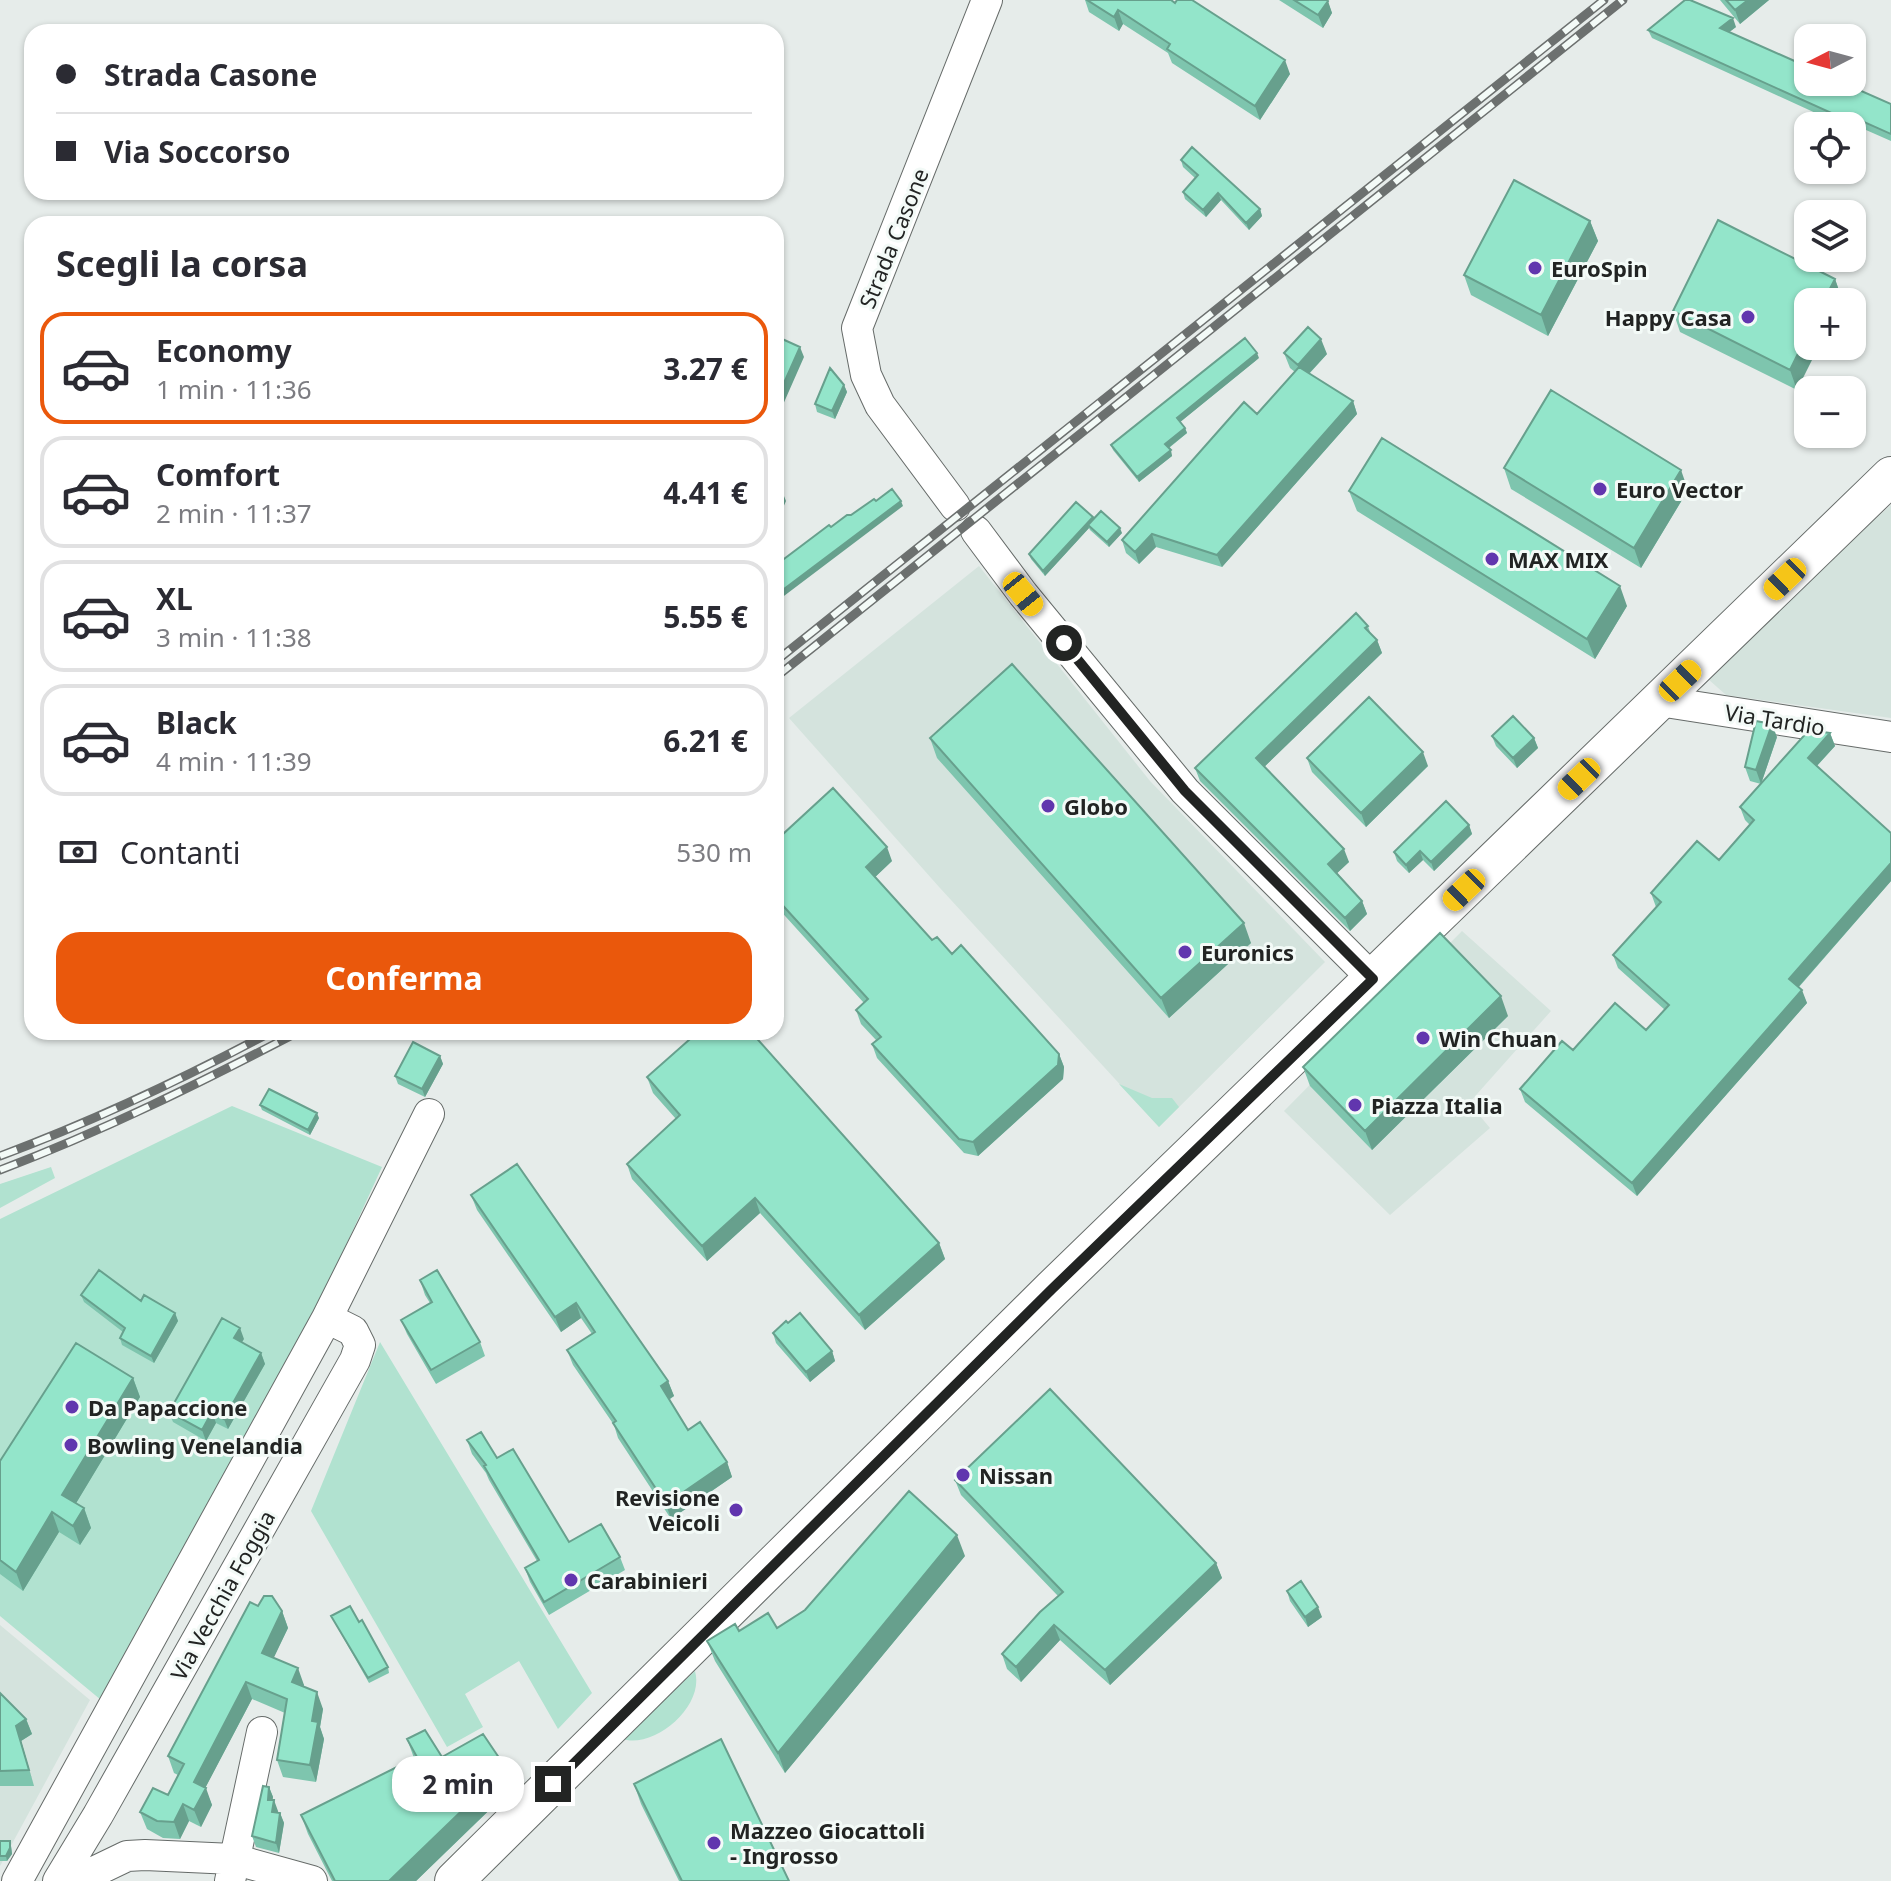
<!DOCTYPE html>
<html lang="it">
<meta charset="utf-8">
<style>
body{margin:0;font-family:"Noto Sans",sans-serif;background:#f7f7f7;color:#2b2b33;height:100vh;display:flex;flex-direction:column;font-size:30px;white-space:nowrap}
*{box-sizing:border-box;margin:0}
p{font-size:26px;color:#7c7c81}
.icon{flex:none;width:44px;height:44px;fill:none;stroke:currentColor;stroke-width:2;stroke-linecap:round;stroke-linejoin:round}
.map{position:relative;flex:1;overflow:hidden}
.sheet{position:absolute;left:24px;top:216px;width:760px;height:824px;display:flex;flex-direction:column;background:#fff;border-radius:24px;box-shadow:0 2px 6px #0004}
.sheet>*{flex:none}
.banner{position:absolute;left:24px;top:24px;width:760px;height:176px;border-radius:24px;box-shadow:0 2px 6px #0004;display:grid;align-content:center;height:176px;padding:0 32px;background:#fff}
.needle{width:52px;rotate:264deg}
.buttons{position:absolute;left:1794px;top:24px;display:grid;gap:16px}
.buttons a{display:grid;place-items:center;width:72px;height:72px;border-radius:16px;background:#fff;box-shadow:0 2px 6px #0004;font-size:40px}
.end{position:absolute;width:36px;height:36px;margin:-18px;border:10px solid #222423;background:#fff;box-shadow:0 0 0 4px #fff}
.from{border-radius:50%}
.bubble{position:absolute;height:56px;border-radius:24px;background:#fff;box-shadow:0 2px 6px #0004;font-size:26px;font-weight:700;line-height:56px;text-align:center}
.car{position:absolute;width:24px;height:48px;margin:-24px -12px;border-radius:10px;box-shadow:0 0 6px 2px #0007;background:linear-gradient(#f5c518 24%,#345 0 40%,#f5c518 0 76%,#345 0 86%,#f5c518 0)}
.banner b{display:flex;align-items:center;gap:28px;height:76px;font-size:30px}
.banner b+b{border-top:2px solid #e1e1e2}
.banner i{width:20px;height:20px;background:#2b2b33}
ul{padding:0;list-style:none}
li{display:flex;align-items:center;gap:24px;height:112px;margin:0 16px 12px;padding:0 16px;border:4px solid #e1e1e2;border-radius:24px}
li div{flex:1}
li b{display:block;font-size:30px}
li em{font-style:normal;font-weight:700}
li.on{border-color:#ea580c}
li>.icon{width:72px;height:72px;stroke-width:1.5}
h2{padding:0 32px;font-size:36px;line-height:96px}
.pay{display:flex;align-items:center;gap:20px;height:88px;padding:0 32px;font-size:30px}
.pay p{margin-inline-start:auto}
.action{display:flex;gap:16px;margin-top:auto;padding:16px 32px}
.action a{flex:1;height:92px;border-radius:24px;background:#ea580c;color:#fff;font-size:32px;font-weight:700;line-height:92px;text-align:center}
.map>svg:first-child{display:block}
.built{fill:#d4e3dd}
.green{fill:#b1e2d0}
.lines{fill:none;stroke-linecap:round;stroke-linejoin:round}
.minor-casing{stroke:#666b69;stroke-width:32}
.major-casing{stroke:#666b69;stroke-width:40}
.minor{stroke:#fff;stroke-width:30}
.major{stroke:#fff;stroke-width:38}
.rail-casing{stroke:#6c706f;stroke-width:9}
.rail{stroke:#f3faf7;stroke-width:6;stroke-dasharray:18;stroke-linecap:butt}
.wall{fill:#7ec5ae}
.shaded-wall{fill:#67a08d}
.building{fill:#93e5ca;stroke:#67a08d;stroke-width:2}
.route{stroke:#222423;stroke-width:10}
.poi-dot{fill:#6136ae;stroke:#f3faf7;stroke-width:3}
.labels{text-anchor:middle;dominant-baseline:central;stroke-width:6;stroke-linejoin:round;paint-order:stroke}
.street-label{font-size:22px;fill:#222423;stroke:#f3faf7}
.poi-label{font-size:22px;font-weight:bold;fill:#222423;stroke:#f3faf7;text-anchor:start}
</style>
<div class="map">
<svg width="1891" height="1881" viewBox="0 0 1891 1881">
<rect width="100%" height="100%" fill="#e6ecea"/>
<path class="built" d="M1891,505V718L1726,695L1708,679L1726,652Z
M979,566L1150,781L1325,962L1159,1127L940,888L789,718Z
M1462,931L1551,1011L1469,1103L1490,1128L1390,1215L1284,1111Z
M0,1625L90,1700L0,1866Z"/>
<path class="green" d="M1119,1084L1152,1098H1172L1179,1107L1159,1127Z
M232,1106L382,1167L324,1293L101,1700L0,1616V1219Z
M51,1167L55,1178L0,1208V1184Z
M380,1342L592,1693L558,1729L519,1661L465,1694L483,1727L447,1747L311,1511Z
M695,1671C705,1706 655,1749 622,1739Z"/>
<g class="lines">
<defs>
<path id="minor" d="M955,506L880,405L866,375L857,328L987,0
M976,531L1023,594L1185,791L1373,979
M1659,701L1891,737
M17,1881L327,1318L429,1114
M58,1881L98,1815L355,1360L360,1345L353,1331L327,1318
M75,1881L127,1856L145,1855L233,1859L312,1881
M230,1881L262,1732"/>
<path id="major" d="M454,1881L1052,1289L1891,476"/>
</defs>
<use href="#minor" class="minor-casing"/>
<use href="#major" class="major-casing"/>
<use href="#minor" class="minor"/>
<use href="#major" class="major"/>
<defs>
<path id="rail" d="M776,661L1604,0
M776,677L1623,0
M0,1156C94,1121 183,1079 271,1032
M0,1170C103,1131 200,1083 298,1032"/>
</defs>
<use href="#rail" class="rail-casing"/>
<use href="#rail" class="rail"/>
</g>
<path class="wall" d="M1085,0H1171L1290,74L1260,120L1172,63L1168,53L1123,24L1119,31L1089,12Z
M1279,0H1327L1332,13L1323,28Z
M1720,0H1769L1740,24Z
M1736,27L1729,32L1891,104V141L1866,130L1863,135L1852,130V126H1844L1652,38L1648,30Z
M1181,160L1260,209L1262,216L1249,230L1221,200L1206,217L1185,199L1183,192L1195,178L1183,167Z
M1590,221L1598,241L1548,336L1471,295L1464,275Z
M1835,279L1842,299L1841,302H1808L1797,390L1680,332L1673,311Z
M1284,353L1327,354L1309,374L1353,401L1357,414L1222,567L1156,547L1139,564L1126,553L1122,540L1257,414L1295,372L1290,368Z
M1259,358L1180,422L1185,428L1187,433L1169,448L1172,456L1139,482L1113,450L1111,445Z
M844,385L847,392L835,419L817,412L815,404Z
M1504,468L1688,490L1641,568L1511,489Z
M1349,491L1627,606L1595,659L1357,511Z
M1093,517V519L1122,533L1109,547L1090,530L1089,528L1045,576L1031,559L1029,554Z
M1368,626L1371,635L1377,640L1382,653L1264,767L1349,862L1337,873L1362,901L1367,914L1350,931L1200,781L1195,768Z
M1830,733L1835,746L1817,766L1891,881L1799,987L1807,1003L1637,1196L1525,1102L1520,1089L1573,1050L1646,1030L1665,1010L1618,968L1613,955L1656,907L1651,893L1719,860L1750,825L1745,820L1740,807L1761,784L1750,781L1745,767L1777,737L1761,784Z
M1492,736L1534,738L1538,748L1517,768L1496,746Z
M930,738L1251,943L1169,1018L937,758Z
M1307,758L1428,766L1366,827L1312,772Z
M1469,825L1472,834L1434,871L1423,860L1409,873L1397,861L1394,852Z
M776,827L783,834L892,861L875,877L932,940L952,954L1059,1054L1064,1067L1063,1079L978,1156L964,1153L877,1058L872,1044L876,1040L861,1024L856,1010L864,1003L776,906Z
M1508,1016L1372,1150L1310,1086L1303,1067Z
M440,1056L443,1064L425,1097L398,1084L395,1076Z
M647,1077L939,1243L945,1259L865,1330L760,1213L707,1261L632,1179L627,1164L676,1119L653,1093Z
M260,1105L319,1118L310,1135L262,1110Z
M471,1195L668,1381L674,1396L669,1400L688,1430L727,1462L732,1477L671,1519L618,1438L614,1425L573,1365L567,1350L592,1334L581,1318L561,1332L477,1210Z
M420,1280L480,1342L485,1356L436,1384L407,1334L401,1320L430,1303L425,1295Z
M81,1295L141,1301L175,1313L178,1321L154,1363L122,1345L120,1338L123,1332L84,1302Z
M788,1323L832,1351L835,1361L810,1382L776,1343L773,1333Z
M244,1339L242,1342L261,1353L265,1364L228,1429L216,1423L206,1441L173,1422L169,1412Z
M133,1378L140,1397L76,1503L84,1508L91,1528L80,1545L59,1532L23,1591L0,1574V1461Z
M467,1440L497,1458L569,1542L620,1557L625,1570L549,1615L530,1582L525,1568L537,1561L489,1480L486,1473L472,1454Z
M955,1480L1216,1563L1222,1578L1110,1685L1060,1640L1021,1682L1007,1669L1002,1654L1058,1596L961,1495Z
M965,1556L785,1773L715,1661L707,1641L739,1631L777,1628Z
M1287,1591L1322,1617L1308,1627L1290,1601Z
M258,1606L282,1611L288,1628L273,1658L304,1685L303,1687L323,1709L320,1727L324,1739L316,1782L283,1777L277,1760L285,1713L252,1699L205,1788L212,1805L201,1827L189,1821L180,1839L163,1838L147,1829L140,1812L168,1795L178,1775L174,1773L168,1756Z
M331,1616L359,1622L388,1667L389,1673L369,1683Z
M0,1693L26,1719L32,1734L21,1741L34,1786H0Z
M407,1739L442,1757L513,1787L416,1881H332L308,1834L301,1815L414,1758Z
M634,1784L789,1881H679L641,1804Z
M269,1787L273,1797L272,1800L278,1812L280,1813L284,1823L279,1853L256,1847L252,1836Z
M0,1841L11,1846L12,1854L7,1861H0Z"/>
<path class="shaded-wall" d="M1748,0H1769L1740,24L1735,10Z
M1328,1L1332,13L1323,28L1318,15Z
M1118,10L1123,24L1119,31L1114,17Z
M1733,18L1736,27L1723,37L1720,28Z
M1285,60L1290,74L1260,120L1255,106Z
M1862,121L1866,130L1863,135L1860,126Z
M1218,193L1221,200L1206,217L1203,210Z
M1260,209L1262,216L1249,230L1246,223Z
M1590,221L1598,241L1548,336L1541,315Z
M1835,279L1842,299L1841,302H1823Z
M1808,333V346H1819L1797,390L1790,370Z
M1321,339L1327,354L1303,380L1298,365Z
M800,347L804,357L778,416L776,412V401Z
M1257,353L1259,358L1179,423L1177,418Z
M844,385L847,392L835,419L832,411Z
M1353,401L1357,414L1222,567L1217,555Z
M1185,428L1187,433L1167,449L1165,444Z
M1171,450L1172,456L1139,482L1137,477Z
M1681,470L1688,490L1641,568L1634,548Z
M780,486L786,501L776,524V496Z
M901,501L903,506L776,602V595Z
M1093,517L1094,522L1088,525L1089,528L1045,576L1043,571Z
M1120,528L1122,533L1109,547L1107,542Z
M1152,534L1156,547L1139,564L1135,552Z
M1620,586L1627,606L1595,659L1587,639Z
M1377,640L1382,653L1260,771L1256,758Z
M1772,724L1777,737L1761,784L1756,770Z
M1830,733L1835,746L1812,771L1808,758Z
M1534,738L1538,748L1517,768L1513,758Z
M1423,752L1428,766L1366,827L1361,813Z
M1469,825L1472,834L1434,871L1431,862Z
M887,847L892,861L871,881L866,867Z
M1344,849L1349,862L1333,877L1328,864Z
M1420,851L1423,860L1409,873L1406,865Z
M1891,863V881L1794,992L1789,979Z
M1362,901L1367,914L1350,931L1345,918Z
M1244,923L1251,943L1169,1018L1161,998Z
M1802,990L1807,1003L1637,1196L1632,1183Z
M1501,996L1508,1016L1372,1150L1365,1131Z
M1059,1054L1064,1067L1063,1079L978,1156L973,1142Z
M440,1056L443,1064L425,1097L422,1089Z
M317,1113L319,1118L310,1135L308,1130Z
M755,1198L760,1213L707,1261L702,1246Z
M939,1243L945,1259L865,1330L859,1315Z
M576,1303L581,1318L561,1332L555,1317Z
M175,1313L178,1321L154,1363L151,1356Z
M240,1328L244,1339L238,1348L234,1338Z
M832,1351L835,1361L810,1382L806,1372Z
M261,1353L265,1364L228,1429L224,1419Z
M133,1378L140,1397L69,1515L62,1495Z
M668,1381L674,1396L666,1401L661,1386Z
M212,1412L216,1423L206,1441L202,1430Z
M727,1462L732,1477L671,1519L666,1504Z
M84,1508L91,1528L80,1545L73,1526Z
M52,1512L59,1532L23,1591L16,1572Z
M957,1535L965,1556L785,1773L778,1753Z
M1216,1563L1222,1578L1110,1685L1105,1670Z
M1318,1607L1322,1617L1308,1627L1305,1617Z
M282,1611L288,1628L268,1670L262,1653Z
M1054,1625L1060,1640L1021,1682L1016,1667Z
M298,1668L304,1685L298,1699L292,1682Z
M246,1682L252,1699L200,1798L194,1782Z
M317,1692L323,1709L320,1727L324,1739L316,1782L310,1765L312,1721Z
M26,1719L32,1734L21,1741L34,1786L16,1726Z
M506,1768L513,1787L416,1881H389Z
M269,1787L273,1797L271,1810L268,1800Z
M206,1788L212,1805L201,1827L194,1810Z
M274,1800L278,1811L276,1822L272,1812Z
M183,1804L189,1821L180,1839L174,1822Z
M280,1813L284,1823L279,1853L276,1843Z
M10,1841L11,1846L12,1854L7,1861L6,1856Z"/>
<path class="building" d="M1087,0H1171L1175,3L1177,0H1192L1285,60L1255,106L1167,49L1170,44L1118,10L1114,17Z
M1294,0H1327L1328,1L1318,15Z
M1685,0H1690L1733,18L1720,28L1808,67V82H1841L1891,104V134L1862,121L1860,126L1648,30Z
M1726,0H1748L1735,10Z
M1192,147L1260,209L1246,223L1218,193L1203,210L1183,192L1198,175L1181,160Z
M1514,180L1590,221L1541,315L1464,275Z
M1718,220L1835,279L1823,302H1808V333L1790,370L1673,311Z
M1308,327L1321,339L1298,365L1284,353Z
M780,338L800,347L776,401V346Z
M1245,338L1257,353L1177,418L1185,428L1165,444L1171,450L1137,477L1111,445Z
M1299,367L1353,401L1217,555L1152,534L1135,552L1122,540L1244,402L1257,414Z
M830,368L844,385L832,411L815,404Z
M1551,390L1681,470L1634,548L1504,468Z
M1382,438L1620,586L1587,639L1349,491Z
M776,484L780,486L776,496Z
M892,489L901,501L776,595V565L829,525L831,527L847,515H851L874,499L876,501Z
M1076,502L1093,517L1043,571L1029,554Z
M1101,511L1120,528L1107,542L1088,525Z
M1356,613L1368,626L1365,628L1377,640L1256,758L1344,849L1328,864L1362,901L1345,918L1195,768Z
M1012,664L1244,923L1161,998L930,738Z
M1369,697L1423,752L1361,813L1307,758Z
M1513,716L1534,738L1513,758L1492,736Z
M1756,721L1772,724L1756,770L1745,767Z
M1809,730L1830,733L1808,758L1891,833V863L1789,979L1802,990L1632,1183L1520,1089L1562,1041L1573,1050L1615,1003L1646,1030L1669,1005L1613,955L1661,902L1651,893L1697,841L1719,860L1754,820L1740,807Z
M833,788L887,847L866,867L932,940L937,937L952,954L961,945L1059,1054L1058,1065L973,1142L959,1139L872,1044L881,1037L856,1010L868,999L776,898V827L783,834Z
M1446,801L1469,825L1431,862L1420,851L1406,865L1394,852Z
M1440,933L1501,996L1365,1131L1303,1067Z
M698,1032H751L939,1243L859,1315L755,1198L702,1246L627,1164L680,1115L647,1077Z
M413,1042L440,1056L422,1089L395,1076Z
M269,1089L317,1113L308,1130L260,1105Z
M517,1164L668,1381L661,1386L688,1430L700,1422L727,1462L666,1504L613,1423L616,1421L567,1350L595,1332L576,1303L555,1317L471,1195Z
M99,1270L141,1301L144,1295L175,1313L151,1356L120,1338L125,1328L81,1295Z
M437,1270L480,1342L431,1370L401,1320L432,1302L420,1280Z
M800,1313L832,1351L806,1372L773,1333L786,1321L788,1323Z
M222,1318L240,1328L234,1338L261,1353L224,1419L212,1412L202,1430L169,1412Z
M76,1343L133,1378L62,1495L84,1508L73,1526L52,1512L16,1572L0,1560V1461Z
M1050,1389L1216,1563L1105,1670L1054,1625L1016,1667L1002,1654L1040,1612L1063,1592L955,1480Z
M481,1432L497,1458L513,1449L569,1542L601,1524L620,1557L544,1602L525,1568L539,1560L484,1466L486,1465L467,1440Z
M909,1491L957,1535L778,1753L707,1641L735,1624L739,1631L768,1613L777,1628L805,1610Z
M1301,1581L1318,1607L1305,1617L1287,1591Z
M264,1596H272L282,1611L262,1653L298,1668L292,1682L317,1692L312,1721L318,1722L310,1765L277,1760L287,1699L246,1682L194,1782L206,1788L194,1810L183,1804L174,1822L157,1821L140,1812L153,1788L168,1795L184,1764L168,1756L250,1602L258,1606Z
M350,1606L359,1622L362,1620L388,1667L368,1678L331,1616Z
M0,1693L26,1719L16,1726L29,1770L0,1771Z
M425,1730L442,1757L483,1734L506,1768L389,1881H335L301,1815L417,1757L407,1739Z
M721,1739L789,1881H682L634,1784Z
M263,1786L269,1787L268,1800H274L272,1812L280,1813L276,1843L252,1836Z
M0,1841H10V1848L6,1856H0Z"/>
<g class="lines">
<path class="route" d="M553,1784L1052,1289L1373,979L1185,791L1064,643"/>
</g>
<g class="poi-dot">
<circle cx="1535" cy="268" r="8"/>
<circle cx="1748" cy="317" r="8"/>
<circle cx="1600" cy="489" r="8"/>
<circle cx="1492" cy="559" r="8"/>
<circle cx="1048" cy="806" r="8"/>
<circle cx="1185" cy="952" r="8"/>
<circle cx="1423" cy="1038" r="8"/>
<circle cx="1355" cy="1105" r="8"/>
<circle cx="72" cy="1407" r="8"/>
<circle cx="71" cy="1445" r="8"/>
<circle cx="963" cy="1475" r="8"/>
<circle cx="736" cy="1510" r="8"/>
<circle cx="571" cy="1580" r="8"/>
<circle cx="714" cy="1843" r="8"/>
</g>
<g class="labels">
<g class="street-label">
<text transform="translate(893 238) rotate(-68)">Strada Casone</text>
<text transform="translate(1775 719) rotate(9)">Via Tardio</text>
<text transform="translate(222 1595) rotate(-61)">Via Vecchia Foggia</text>
</g>
<g class="poi-label">
<text x="1551" y="268">EuroSpin</text>
<text x="1732" y="317" text-anchor="end">Happy Casa</text>
<text x="1616" y="489">Euro Vector</text>
<text x="1508" y="559">MAX MIX</text>
<text x="1064" y="806">Globo</text>
<text x="1201" y="952">Euronics</text>
<text x="1439" y="1038">Win Chuan</text>
<text x="1371" y="1105">Piazza Italia</text>
<text x="88" y="1407">Da Papaccione</text>
<text x="87" y="1445">Bowling Venelandia</text>
<text x="979" y="1475">Nissan</text>
<text x="720" y="1497" text-anchor="end">Revisione<tspan x="720" dy="25">Veicoli</tspan></text>
<text x="587" y="1580">Carabinieri</text>
<text x="730" y="1830">Mazzeo Giocattoli<tspan x="730" dy="25">- Ingrosso</tspan></text>
</g>
</g>
</svg>
<div class="buttons">
<a><svg class="needle" viewBox="-14 -14 28 28"><path d="M0-13l5 13h-10z" fill="#e53935"/><path d="M0 13l5-13h-10z" fill="#7c7c81"/></svg></a>
<a><svg class="icon" aria-label="locate" viewBox="0 0 24 24"><circle cx="12" cy="12" r="6"/><path d="M12 2v4M12 18v4M2 12h4M18 12h4"/></svg></a>
<a><svg class="icon" aria-label="layers" viewBox="0 0 24 24"><path d="M12 4l9 5-9 5-9-5zM3 14l9 5 9-5"/></svg></a>
<a>+</a>
<a>−</a>
</div>
<i class="end from" style="left:1064px;top:643px"></i>
<i class="end" style="left:553px;top:1784px"></i>
<div class="bubble" style="left:392px;top:1756px;width:132px">2 min</div>
<i class="car" style="left:1785px;top:579px;rotate:226deg"></i>
<i class="car" style="left:1023px;top:594px;rotate:141deg"></i>
<i class="car" style="left:1680px;top:681px;rotate:46deg"></i>
<i class="car" style="left:1579px;top:779px;rotate:226deg"></i>
<i class="car" style="left:1464px;top:890px;rotate:226deg"></i>
<div class="banner">
<b><i class="from"></i>Strada Casone</b>
<b><i></i>Via Soccorso</b>
</div>
<section class="sheet">
<h2>Scegli la corsa</h2>
<ul>
<li class="on"><svg class="icon" aria-label="car" viewBox="0 0 24 24"><path d="M5 17H2v-5l4-1 3-4h7l3 4 3 1v5h-3M9 17h6M6 11h13"/><circle cx="7" cy="17" r="2"/><circle cx="17" cy="17" r="2"/></svg><div><b>Economy</b><p>1 min · 11:36</p></div><em>3.27 €</em></li>
<li><svg class="icon" aria-label="car" viewBox="0 0 24 24"><path d="M5 17H2v-5l4-1 3-4h7l3 4 3 1v5h-3M9 17h6M6 11h13"/><circle cx="7" cy="17" r="2"/><circle cx="17" cy="17" r="2"/></svg><div><b>Comfort</b><p>2 min · 11:37</p></div><em>4.41 €</em></li>
<li><svg class="icon" aria-label="car" viewBox="0 0 24 24"><path d="M5 17H2v-5l4-1 3-4h7l3 4 3 1v5h-3M9 17h6M6 11h13"/><circle cx="7" cy="17" r="2"/><circle cx="17" cy="17" r="2"/></svg><div><b>XL</b><p>3 min · 11:38</p></div><em>5.55 €</em></li>
<li><svg class="icon" aria-label="car" viewBox="0 0 24 24"><path d="M5 17H2v-5l4-1 3-4h7l3 4 3 1v5h-3M9 17h6M6 11h13"/><circle cx="7" cy="17" r="2"/><circle cx="17" cy="17" r="2"/></svg><div><b>Black</b><p>4 min · 11:39</p></div><em>6.21 €</em></li>
</ul>
<div class="pay"><svg class="icon" aria-label="cash" viewBox="0 0 24 24"><path d="M3 7h18v10H3z"/><circle cx="12" cy="12" r="2"/></svg>Contanti<p>530 m</p></div>
<div class="action"><a>Conferma</a></div>
</section>
</div>
